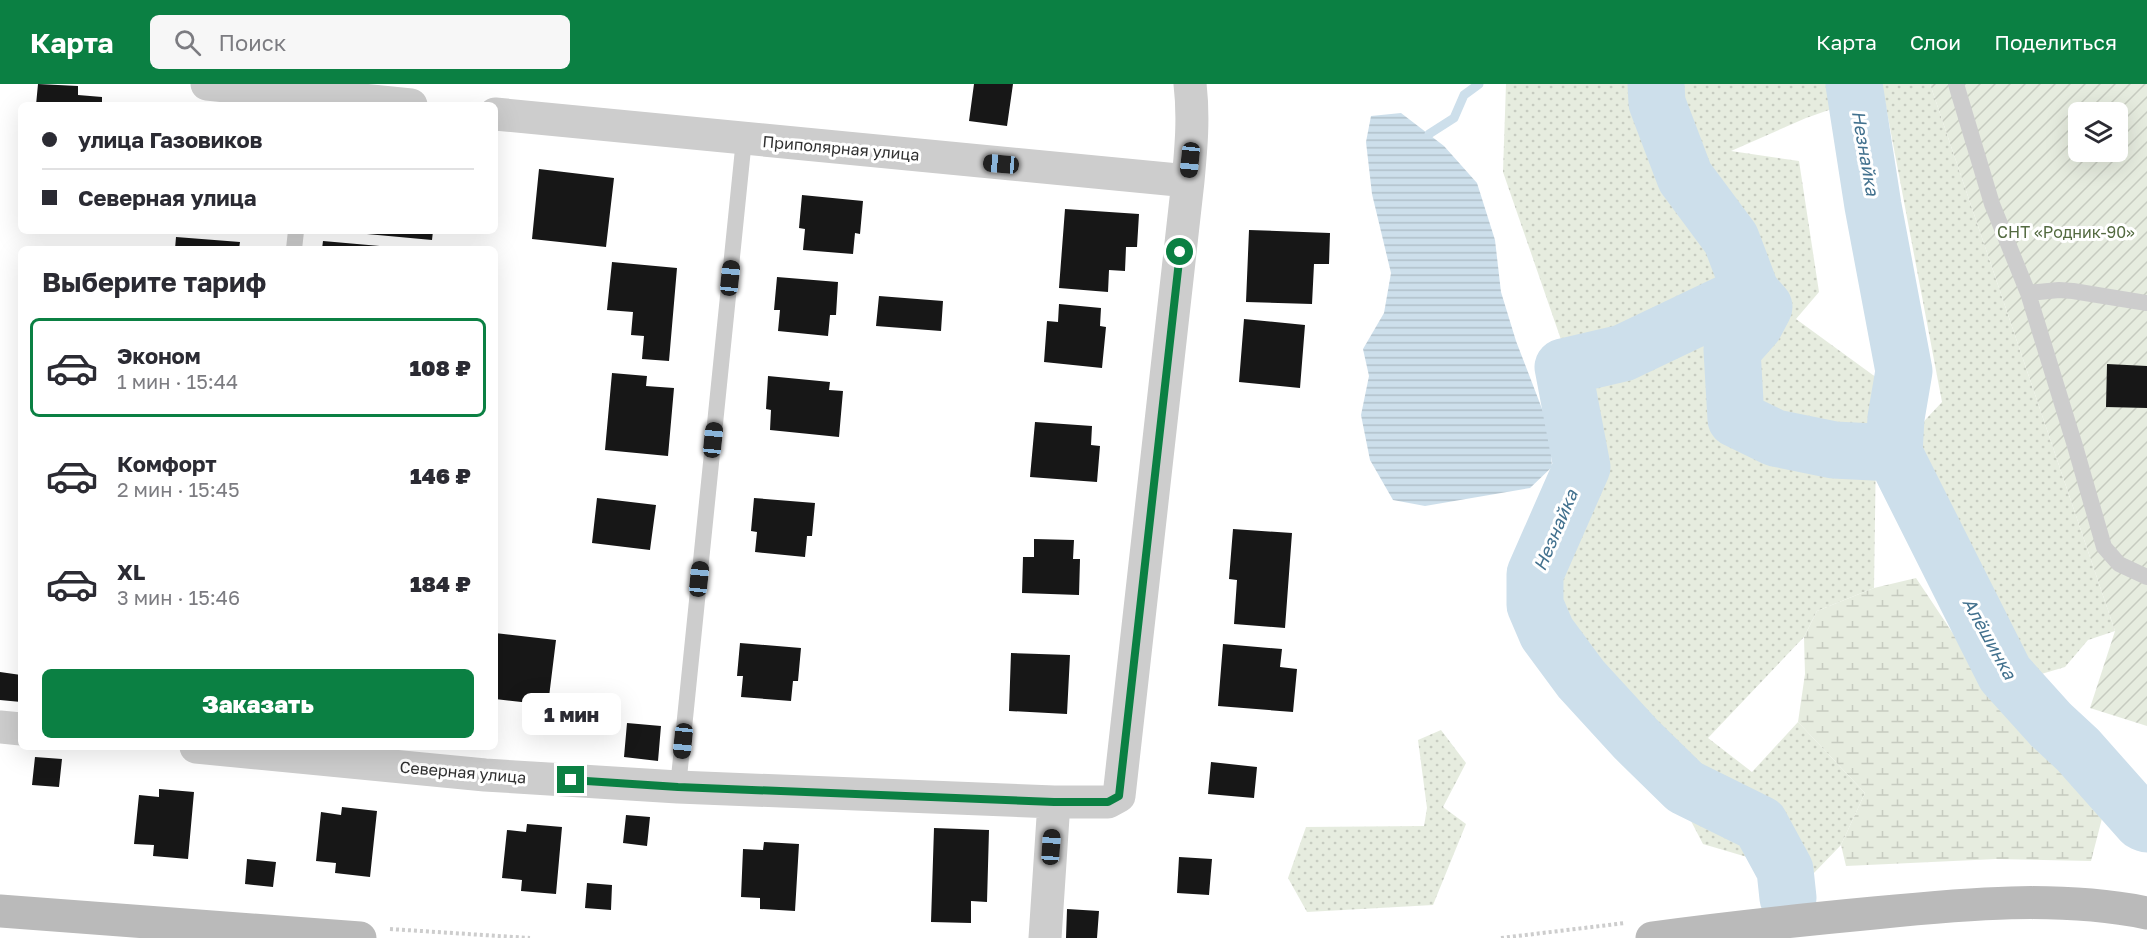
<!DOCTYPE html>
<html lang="ru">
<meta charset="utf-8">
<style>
body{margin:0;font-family:"Golos Text",sans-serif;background:#f7f7f7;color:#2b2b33;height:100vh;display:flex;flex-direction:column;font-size:22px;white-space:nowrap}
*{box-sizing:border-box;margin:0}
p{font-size:20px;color:#7c7c81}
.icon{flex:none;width:33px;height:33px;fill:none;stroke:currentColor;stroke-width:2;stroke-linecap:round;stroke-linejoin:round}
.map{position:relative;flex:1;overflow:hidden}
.drawer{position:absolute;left:18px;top:162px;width:480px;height:504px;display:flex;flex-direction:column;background:#fff;border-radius:9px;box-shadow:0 6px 24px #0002}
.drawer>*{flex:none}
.banner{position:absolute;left:18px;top:18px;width:480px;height:132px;border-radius:9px;box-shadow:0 6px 24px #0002;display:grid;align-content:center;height:132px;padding:0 24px;background:#fff}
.buttons{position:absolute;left:2068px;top:18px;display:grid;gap:12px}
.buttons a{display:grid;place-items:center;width:60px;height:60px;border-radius:9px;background:#fff;box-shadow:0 6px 24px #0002;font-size:30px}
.end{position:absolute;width:27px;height:27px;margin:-14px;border:8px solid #0b8043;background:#fff;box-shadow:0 0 0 3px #fff}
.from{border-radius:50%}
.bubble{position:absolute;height:42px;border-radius:9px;background:#fff;box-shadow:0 6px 24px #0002;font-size:20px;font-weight:800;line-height:42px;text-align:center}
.car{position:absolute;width:18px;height:36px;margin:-18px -9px;border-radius:8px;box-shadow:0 0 4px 2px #0007;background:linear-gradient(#222 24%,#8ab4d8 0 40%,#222 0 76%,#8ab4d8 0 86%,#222 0)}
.banner b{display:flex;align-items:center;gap:21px;height:57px;font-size:22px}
.banner b+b{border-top:2px solid #e1e1e2}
.banner i{width:15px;height:15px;background:#2b2b33}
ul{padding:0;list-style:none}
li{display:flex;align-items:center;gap:18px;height:99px;margin:0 12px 9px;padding:0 12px;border:3px solid transparent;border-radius:9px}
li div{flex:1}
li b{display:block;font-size:22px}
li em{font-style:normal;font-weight:800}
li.on{border-color:#0b8043}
li>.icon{width:54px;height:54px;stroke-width:1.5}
h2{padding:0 24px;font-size:27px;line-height:72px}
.primary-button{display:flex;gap:12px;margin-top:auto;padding:12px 24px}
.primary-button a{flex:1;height:69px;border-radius:9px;background:#0b8043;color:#fff;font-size:24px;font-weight:800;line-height:69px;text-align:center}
header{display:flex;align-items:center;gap:36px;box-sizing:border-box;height:84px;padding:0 30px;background:#0b8043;color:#fff}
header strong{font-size:28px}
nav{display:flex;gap:33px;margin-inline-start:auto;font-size:21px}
.search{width:420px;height:54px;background:#f7f7f7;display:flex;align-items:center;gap:15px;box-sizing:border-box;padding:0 21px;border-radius:9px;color:#7c7c81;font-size:22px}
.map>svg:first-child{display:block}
.grass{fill:url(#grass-dots)}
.wetland{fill:url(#wetland-marsh)}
.garden{fill:url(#garden-furrows);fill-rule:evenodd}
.water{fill:url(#water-rules)}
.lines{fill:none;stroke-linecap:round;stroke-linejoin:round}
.stream{stroke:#cddfeb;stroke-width:9}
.river{stroke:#cddfeb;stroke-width:57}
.building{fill:#171717}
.path{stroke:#cdcdcd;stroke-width:4;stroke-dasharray:3 3;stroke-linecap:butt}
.lane{stroke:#cdcdcd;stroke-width:16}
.street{stroke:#cdcdcd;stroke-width:33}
.secondary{stroke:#bababa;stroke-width:33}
.route{stroke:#0b8043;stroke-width:8}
.labels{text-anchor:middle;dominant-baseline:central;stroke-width:6;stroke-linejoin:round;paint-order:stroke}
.street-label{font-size:16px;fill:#303030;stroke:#fff}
.park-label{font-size:16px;fill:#536a40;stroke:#fff}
.water-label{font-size:18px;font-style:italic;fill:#42718e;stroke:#fff}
</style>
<header>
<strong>Карта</strong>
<div class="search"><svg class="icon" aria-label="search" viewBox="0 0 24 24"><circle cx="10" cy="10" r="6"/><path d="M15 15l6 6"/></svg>Поиск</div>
<nav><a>Карта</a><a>Слои</a><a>Поделиться</a></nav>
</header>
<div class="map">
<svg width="2147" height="854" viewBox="0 0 2147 854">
<defs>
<pattern id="grass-dots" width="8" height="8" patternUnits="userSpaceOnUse" patternTransform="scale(1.5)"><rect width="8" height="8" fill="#e6ecdf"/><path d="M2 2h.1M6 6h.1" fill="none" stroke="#c6cbc0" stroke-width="1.8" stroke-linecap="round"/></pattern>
<pattern id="wetland-marsh" width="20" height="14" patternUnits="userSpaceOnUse" patternTransform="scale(1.5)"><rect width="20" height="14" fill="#e6ecdf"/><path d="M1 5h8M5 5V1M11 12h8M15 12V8" fill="none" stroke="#c6cbc0"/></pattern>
<pattern id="garden-furrows" width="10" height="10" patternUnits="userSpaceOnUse" patternTransform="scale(1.5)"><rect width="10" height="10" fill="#e6ecdf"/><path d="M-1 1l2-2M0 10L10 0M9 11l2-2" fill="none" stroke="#c6cbc0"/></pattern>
<pattern id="water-rules" width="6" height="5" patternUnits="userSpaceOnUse" patternTransform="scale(1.5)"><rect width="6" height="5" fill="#cddfeb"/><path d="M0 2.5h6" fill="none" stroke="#b0c0ca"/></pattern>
</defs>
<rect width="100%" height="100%" fill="#fff"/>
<path class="grass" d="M1506,0H1930L2115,547L2088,556L2065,583L2028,594L1987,588L1961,546L1913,349L1942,318L1883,7L1806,34L1731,67L1799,77L1819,208L1796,235L1877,294L1874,504L1817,527L1804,553L1708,654L1752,688L1798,638L1865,709L1841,761L1811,792L1703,760L1669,695L1551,526L1544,500L1593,383L1576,299L1503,88Z
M1441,646L1466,679L1443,723L1466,740L1433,821L1307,828L1288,794L1306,743L1424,742L1427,724L1418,656Z"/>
<path class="wetland" d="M1916,494L1952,548L2009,620L2037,644L2090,700L2107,715L2091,777L1996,775L1846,782L1841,761L1865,709L1798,638L1805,590L1804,553L1817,527L1874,504Z"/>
<path class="garden" d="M1930,0H2147V642L2090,624L2115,547ZM2079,28H2118V68H2079Z"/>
<path class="water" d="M1401,29L1444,62L1477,99L1495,156L1501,208L1516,257L1549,343L1552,383L1530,404L1425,422L1393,416L1370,376L1361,331L1369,292L1363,265L1384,229L1391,189L1372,110L1366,58L1371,32Z"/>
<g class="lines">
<path class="stream" d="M1429,50L1454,34L1464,11L1479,0"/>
<path class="river" d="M1656,0L1657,19L1685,93L1731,155L1751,208L1623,269L1563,283L1582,383L1535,490V521L1547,549L1581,595L1636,655L1685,703L1760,740L1785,786L1788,814
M1751,208L1764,223L1755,240L1732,266L1736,335L1775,354L1834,366L1894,369L1896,334L1904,287L1873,122L1854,0
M1894,369L2005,590L2051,641L2078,666L2142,738L2147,740"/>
</g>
<path class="building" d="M38,0L78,2V11L102,13V21H36Z
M974,0H1013L1007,42L969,37Z
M539,85L614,94L606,163L532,155Z
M802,111L863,117L860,150L855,149L853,170L803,166L805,145L799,144Z
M1065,125L1139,130L1137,163H1126L1125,187L1109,186L1108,208L1059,204Z
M1249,146L1330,149L1329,180H1314L1312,220L1246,218Z
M357,147H433L432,156L356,149Z
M176,153L240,158L239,165H175Z
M323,157L391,163V165H322Z
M612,178L677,184L669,277L642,275L644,252L631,251L633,228L607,226Z
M777,193L838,198L836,231H830L828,252L778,247L780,226H774Z
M879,212L943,217L941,247L876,242Z
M1059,220L1101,224L1100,242L1106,243L1102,284L1044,278L1047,237L1058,238Z
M1244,235L1305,241L1300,304L1239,298Z
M2107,280L2147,282V324L2106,323Z
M612,289L647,292L646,302L674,304L668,372L605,366Z
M768,292L830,298L829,306L843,307L839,353L770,346L771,326L766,325Z
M1035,338L1092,342L1091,361L1100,362L1097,398L1030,393Z
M597,414L656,421L650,466L592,459Z
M754,414L815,419L812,452H807L805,473L755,468L757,448L751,447Z
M1233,445L1292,449L1285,544L1234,540L1237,496L1229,495Z
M1034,455L1074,456L1073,475H1080L1079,511L1022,509L1023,473H1034Z
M495,549L556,556L548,621L495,615Z
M740,559L801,564L798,597H793L791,617L741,613L743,592H737Z
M1223,560L1282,565L1280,583L1297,585L1293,628L1218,622Z
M1011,569L1070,571L1067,630L1009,627Z
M0,588L21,591V618L0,616Z
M627,639L661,642L658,677L624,673Z
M35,673L62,675L59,703L32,701Z
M1211,678L1257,683L1254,714L1208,710Z
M159,705L194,708L188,775L153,772L154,761L134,760L139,711L159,713Z
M342,723L377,727L370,793L335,789L336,779L316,777L321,728L341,731Z
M626,731L650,733L647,762L623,759Z
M527,740L562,743L556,810L521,807L522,796L502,794L507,746L526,748Z
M934,744L989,746L987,818L971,817V839L931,838Z
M764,758L799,760L795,827L760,825V814L741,813L743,765L763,766Z
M1179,773L1212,775L1209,811L1177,809Z
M247,775L276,778L273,803L245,800Z
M587,799L612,801L611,826L585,824Z
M1067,825L1099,827L1097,854H1066Z"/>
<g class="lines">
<path class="path" d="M390,845L530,854
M1501,854L1625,839"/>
<path class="lane" d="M1956,0L1992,120L2028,209L2075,362L2104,463L2119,480L2147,493
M294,165L296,147
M2028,209L2059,206L2073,207L2147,219
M678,703L744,55"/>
<path class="street" d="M207,0L411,21
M495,30L1188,97
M0,643L21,645
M196,663L485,691L678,703L1054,718H1108L1119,712L1188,97C1191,65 1194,33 1190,0
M1045,854L1054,718"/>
<path class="secondary" d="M0,827L360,854
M1652,854C1726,844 1800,836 1874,829C1965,820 2057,811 2147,829"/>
</g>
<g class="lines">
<path class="route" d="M571,696L678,703L1054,718H1108L1119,712L1180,168"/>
</g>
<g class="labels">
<g class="street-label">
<text transform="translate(841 64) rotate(5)">Приполярная улица</text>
<text transform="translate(463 688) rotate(5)">Северная улица</text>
</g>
<g class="park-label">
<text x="2066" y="148">СНТ «Родник-90»</text>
</g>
<g class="water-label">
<text transform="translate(1866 69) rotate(80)">Незнайка</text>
<text transform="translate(1555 446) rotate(-67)">Незнайка</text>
<text transform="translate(1990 554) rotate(61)">Алёшинка</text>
</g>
</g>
</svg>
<div class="buttons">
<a><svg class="icon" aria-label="layers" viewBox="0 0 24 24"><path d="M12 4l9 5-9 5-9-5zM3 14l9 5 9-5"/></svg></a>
</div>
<i class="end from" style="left:1180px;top:168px"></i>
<i class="end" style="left:571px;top:696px"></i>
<div class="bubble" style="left:522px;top:609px;width:99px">1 мин</div>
<i class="car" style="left:1190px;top:76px;rotate:186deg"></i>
<i class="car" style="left:1001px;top:80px;rotate:275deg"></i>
<i class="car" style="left:730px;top:194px;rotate:6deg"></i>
<i class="car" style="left:713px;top:356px;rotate:6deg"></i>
<i class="car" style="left:699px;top:495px;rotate:6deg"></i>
<i class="car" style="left:683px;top:657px;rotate:186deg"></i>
<i class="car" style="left:1051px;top:763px;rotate:4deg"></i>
<div class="banner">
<b><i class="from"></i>улица Газовиков</b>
<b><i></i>Северная улица</b>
</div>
<section class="drawer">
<h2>Выберите тариф</h2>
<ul>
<li class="on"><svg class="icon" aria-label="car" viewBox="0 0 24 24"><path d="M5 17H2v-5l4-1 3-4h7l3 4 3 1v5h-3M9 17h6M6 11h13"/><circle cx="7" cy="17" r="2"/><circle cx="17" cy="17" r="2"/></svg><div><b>Эконом</b><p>1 мин · 15:44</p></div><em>108 ₽</em></li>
<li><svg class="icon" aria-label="car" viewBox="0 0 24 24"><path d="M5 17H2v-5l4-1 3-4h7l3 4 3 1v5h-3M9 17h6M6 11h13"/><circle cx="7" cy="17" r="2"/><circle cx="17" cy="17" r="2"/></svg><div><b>Комфорт</b><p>2 мин · 15:45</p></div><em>146 ₽</em></li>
<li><svg class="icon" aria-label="car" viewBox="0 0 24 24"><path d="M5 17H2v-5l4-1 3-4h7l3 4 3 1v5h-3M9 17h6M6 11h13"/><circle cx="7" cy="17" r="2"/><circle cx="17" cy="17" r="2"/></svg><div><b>XL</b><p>3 мин · 15:46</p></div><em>184 ₽</em></li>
</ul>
<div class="primary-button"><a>Заказать</a></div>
</section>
</div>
